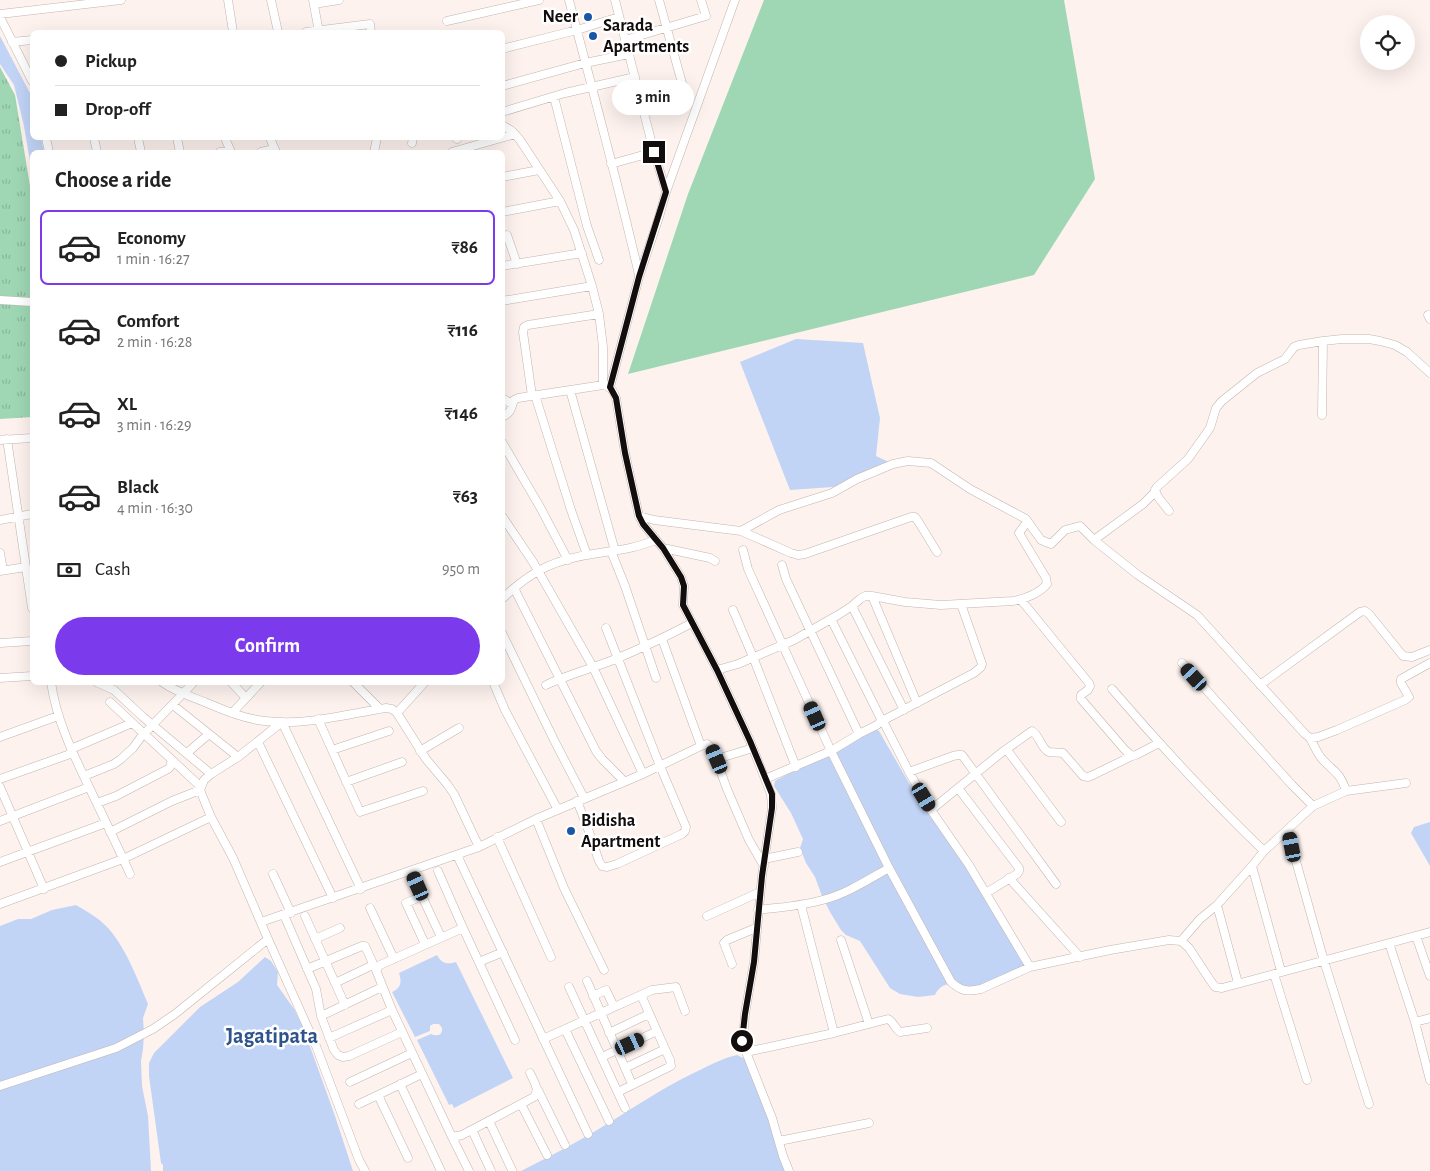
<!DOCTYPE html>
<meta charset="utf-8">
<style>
body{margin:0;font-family:"Alegreya Sans",sans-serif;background:#f2f2f2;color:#222;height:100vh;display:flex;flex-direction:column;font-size:19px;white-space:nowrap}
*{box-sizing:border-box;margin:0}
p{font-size:16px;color:#767676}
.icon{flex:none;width:28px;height:28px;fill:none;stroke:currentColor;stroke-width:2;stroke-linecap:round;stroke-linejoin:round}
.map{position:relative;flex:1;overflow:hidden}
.panel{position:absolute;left:30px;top:150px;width:475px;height:535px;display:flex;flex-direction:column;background:#fff;border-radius:8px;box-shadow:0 5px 20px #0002}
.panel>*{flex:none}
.guide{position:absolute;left:30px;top:30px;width:475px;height:110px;border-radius:8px;box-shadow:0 5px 20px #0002;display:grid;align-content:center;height:110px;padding:0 25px;background:#fff}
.fabs{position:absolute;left:1360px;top:15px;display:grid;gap:10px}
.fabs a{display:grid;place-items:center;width:55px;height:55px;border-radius:50%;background:#fff;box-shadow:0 5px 20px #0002;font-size:25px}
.end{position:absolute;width:22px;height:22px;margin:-11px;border:6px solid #130e0d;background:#fff;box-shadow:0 0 0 2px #fff}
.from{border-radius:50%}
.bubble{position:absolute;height:35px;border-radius:18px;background:#fff;box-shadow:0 5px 20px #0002;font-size:16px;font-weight:600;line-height:35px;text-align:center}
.car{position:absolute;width:15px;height:30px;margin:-15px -8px;border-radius:6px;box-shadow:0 0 4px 1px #0007;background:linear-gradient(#222 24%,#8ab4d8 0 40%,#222 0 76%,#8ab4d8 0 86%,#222 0)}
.guide b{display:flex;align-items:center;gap:18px;height:48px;font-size:19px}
.guide b+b{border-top:1px solid #e0e0e0}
.guide i{width:12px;height:12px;background:#222}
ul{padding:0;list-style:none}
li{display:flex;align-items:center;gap:15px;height:75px;margin:0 10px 8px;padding:0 15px;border:2px solid transparent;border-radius:8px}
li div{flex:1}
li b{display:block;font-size:19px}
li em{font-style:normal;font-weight:600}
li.selected{border-color:#7c3aed}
li>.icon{width:45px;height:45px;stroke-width:1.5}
h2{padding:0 25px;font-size:22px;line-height:60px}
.pay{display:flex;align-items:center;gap:12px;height:55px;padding:0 25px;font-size:19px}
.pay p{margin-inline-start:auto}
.primary-button{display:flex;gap:10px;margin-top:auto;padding:10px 25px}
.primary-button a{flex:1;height:58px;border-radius:30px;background:#7c3aed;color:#fff;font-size:20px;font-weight:600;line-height:58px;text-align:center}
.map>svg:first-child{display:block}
.grass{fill:url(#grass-tufts)}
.park{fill:#9fd7b4}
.water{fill:#c1d4f6}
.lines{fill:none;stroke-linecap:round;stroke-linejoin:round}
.street-casing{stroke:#c2b5af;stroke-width:9}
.street{stroke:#fff;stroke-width:8}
.route{stroke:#130e0d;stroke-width:6}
.poi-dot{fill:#1a55a6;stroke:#fff;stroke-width:2}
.labels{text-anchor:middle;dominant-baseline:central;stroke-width:5;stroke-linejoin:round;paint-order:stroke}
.poi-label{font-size:18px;font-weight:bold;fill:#130e0d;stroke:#fff;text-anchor:start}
.district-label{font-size:22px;font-weight:bold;fill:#2e548b;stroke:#fff}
</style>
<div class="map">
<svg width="1430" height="1171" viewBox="0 0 1430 1171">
<defs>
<pattern id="grass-tufts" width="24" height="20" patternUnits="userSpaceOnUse" patternTransform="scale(1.25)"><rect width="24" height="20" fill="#9fd7b4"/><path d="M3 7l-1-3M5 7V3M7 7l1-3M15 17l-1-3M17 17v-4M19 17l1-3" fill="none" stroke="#88b79a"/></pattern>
</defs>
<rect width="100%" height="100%" fill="#fdf2ee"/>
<path class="grass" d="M0,67L15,95L32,198V417L0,419Z"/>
<path class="park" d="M764,0H1064L1095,179L1034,275L628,374L688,194Z"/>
<path class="water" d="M0,36L32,97V138H41L44,152H32V171L28,150L24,126L14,85L0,64Z
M796,339L863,343L880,418L876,456L891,463L889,467L833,487L790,490L740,362Z
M875,729L879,731L909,783L925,808L946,834L1026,967L975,988C960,988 944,976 935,995L918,997L900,994L890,988L860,941L846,935L841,930L830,912L822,896L815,877L806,863L800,848L803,839L791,813L774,786L775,781L788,774Z
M1430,822V866L1411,833L1414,827Z
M76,905C86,911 97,917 105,925C124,943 138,980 148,1004L143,1018L144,1034L143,1049L141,1061L142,1086L148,1116L151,1171H0V926L18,919H31L52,910Z
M437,955C441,963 447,965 456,962L513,1078L454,1108L452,1104L449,1105L417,1040L431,1034C437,1037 443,1035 442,1028L439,1024H433L430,1026V1031L415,1037L392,992C401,988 402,982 399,973Z
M265,957L271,961L278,972L277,985L294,1009L303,1027L335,1116L353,1171H163V1165L161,1163L149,1076V1063L154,1053L200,1007L238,982Z
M737,1055L745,1059L767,1111L786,1171H521C553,1155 585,1138 615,1119C644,1101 671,1083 702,1069C714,1063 724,1058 737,1055Z"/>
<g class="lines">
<defs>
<path id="street" d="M228,0L233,32
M271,0L278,32
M313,0L319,32
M569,0C593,92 618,183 639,275
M615,0L654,152L666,191
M659,0L685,94
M314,4L339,0
M0,14L121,0
M0,17L32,81
M447,21L539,0
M306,32L370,24L371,32
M625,40L706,16L701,0
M12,42L32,40
M502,49L577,30L619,17
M502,86L585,63L629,54
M554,97L587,226L599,260
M502,112L565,93L635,77
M502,125L512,131L520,140L560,201L574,230L592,286L599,314L603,347V385
M46,138L49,152
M94,138L97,152
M138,138L141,152
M177,138L180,152
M225,138L231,152
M270,138L276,152
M457,139V138
M412,143L413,138
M220,152H231
M261,152L274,149
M374,152L377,138
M452,152L515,134
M611,164L654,152
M502,177L539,170
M502,212L560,201
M507,235L517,264
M502,266L582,253
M0,300L32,302
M502,301L592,286
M1428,315L1430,319
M610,387L639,277L659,217L666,192L735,0
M570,390L615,551
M535,395L571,510L587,555
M532,396L523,332L524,327L528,325L599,314
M502,398L512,404
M1322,415L1323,341
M502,417C512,412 510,410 514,400L518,398L603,385C611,387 613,390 616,398L625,453L639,516L643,524L663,548L681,577L684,586L683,605L717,670L750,741L771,794L772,808L762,876L754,962L745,1014L743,1041L746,1052L772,1118L783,1156L789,1171
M7,439L32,608
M0,440L32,438
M502,442L540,507L568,560
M1169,511L1158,497L1155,490L1157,487L1188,459L1210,428L1216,408L1222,401L1257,373L1285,359L1294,347L1299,345L1323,341L1342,339H1369L1380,341L1395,345L1407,352L1430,373
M502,516L533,562L593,667L643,774
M639,516L654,520L741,531L791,553L798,555L805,554L911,517H915L918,521L937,552
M1026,519L1041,540L1051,544L1065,530L1080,526L1094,540L1138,575L1197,615L1305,734L1310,738L1318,737L1337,730L1405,700L1409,697L1401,683V679L1430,663
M0,520L32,514
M1094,540L1143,504L1155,492
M663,548L710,558L715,561
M743,550L748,569L831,751L889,868L951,982C961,991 967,992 981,989L1030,967L1110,950L1169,940L1181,941L1189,948L1210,980L1215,987L1222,988L1430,932
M611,551L625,586L656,678
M0,553L3,570
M782,565L786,579L859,734
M0,571L26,567
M514,588L596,751L602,759L624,781
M872,596L917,703
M502,599C533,569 556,559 599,553C618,550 637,548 655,540
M1021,600L1089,683L1090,686L1088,690L1081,695V699L1125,750L1132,756L1136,755L1159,743
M852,606L904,710
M733,610L753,657L796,767
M502,633L554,740L584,798
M662,639L701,746
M0,643L32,641
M1182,663L1292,785L1313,806
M717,670L738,664L794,640L838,615L852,606L860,599L865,596H872L905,602L941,605L1013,601C1025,599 1040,593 1047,584L1046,578L1019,533L1027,522L1026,519L970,489L931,463L908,461L893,464L857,479L832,493L779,510L741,531
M0,678L32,676
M51,682C56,719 73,754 89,787C103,816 117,845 130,874
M96,682L114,690L143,717L211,774
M162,682C176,692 192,697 207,703C226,711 245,719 265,721C305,726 347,714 386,708L392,709L397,713L426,759L447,784L454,794L479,847
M231,682L246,698
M353,682L380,709
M493,682L505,710L558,810
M546,685C569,674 594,668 618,658C642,648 665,637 688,625
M1260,685L1360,612L1365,611L1369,614L1403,656L1412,657L1430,650
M1112,689C1160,745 1210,799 1264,851
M110,702L201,787
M173,705L238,757
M232,713L261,682
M397,713L425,682
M318,719L360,812L423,791
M883,721L909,772L931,810L969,865L1030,967
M880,722L974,673L981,667L982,664L961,604
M0,737L58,716
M1310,738C1314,745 1317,753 1322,759C1334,772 1340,772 1346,791
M258,742L333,898
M71,749L132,723
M332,750L389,731
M1007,750L1061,822
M420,751L459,728
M187,753L209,734
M717,759L753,748
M909,772L953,756L958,755H962L1056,884
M84,776L114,764L121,759L133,748L141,737L194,682
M0,779L73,753
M765,779L831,751L859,734L877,725L880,722L881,719L831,619
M346,782L402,762
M0,787L44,889
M958,788L1019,868V871L1017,874L986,893
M577,801L587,826L599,861L602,866L607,867L617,864L682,834L685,831L686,827L660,766L606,628
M97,803L116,796L168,769L170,767L172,760
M931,810L1001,753L1032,731C1040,736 1041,749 1049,752C1054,753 1058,752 1063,753L1083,776L1088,777L1093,775L1132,756
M536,819L564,888L604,970
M0,821L89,787
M1288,829L1292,847L1324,961L1369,1104
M110,832L172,801L200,790
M497,837L551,957
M457,855L588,1134
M764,859L798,852
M0,862L106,823
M1252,866L1281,971
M438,871L463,928
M273,874L291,913
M413,877L441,937
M1009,878L1080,957
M361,889L282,722L238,757L211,774L204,780L200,790L211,817L233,858L268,939L316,1046L359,1160L365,1171
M422,896L406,903L425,944
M0,904L123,859L211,817
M801,905L834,1033
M1217,905L1238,983
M370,908L394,959
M758,910C781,907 804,906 826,899C848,893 869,879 889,868
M284,915L316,989L321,1016L334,1050L338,1055L343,1057L349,1056L402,1032
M305,916L345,1005
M707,916L760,892
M261,922L479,847L536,819L643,774L701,746L707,744L712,748L727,789L749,840L764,866
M1416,936L1430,976
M315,939L340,928
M841,940L869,1024
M1181,941L1200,919L1217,905L1252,866L1264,851L1313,806L1346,791L1406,783
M1389,943L1415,1022L1430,1080
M479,962L503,952
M732,964L724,943L727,940L756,928
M307,969L362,946H365L376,970
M1274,974L1307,1080
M587,981L632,1084
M335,983L373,965
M569,987L625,1108
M593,996L606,990L614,1007
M321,1016L382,987
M1415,1022L1430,1018
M565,1029L609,1121
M609,1033L649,1014
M329,1038L392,1010
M543,1039L652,990L676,987L685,1011
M515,1040L463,928L380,965L376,970L392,1010L452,1137L462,1135L534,1097C540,1089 534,1082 530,1073
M746,1052L834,1033L888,1019C894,1022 895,1029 900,1032L927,1028
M602,1057L657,1031
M625,1068L665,1049
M350,1082L412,1053
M400,1084L441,1171
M0,1086L116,1048L153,1029L175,1014L268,939
M538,1090L565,1145
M618,1092L671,1066L670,1060L641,995
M378,1095L408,1158
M359,1104L422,1074
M521,1104L547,1155
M489,1121L512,1170
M472,1130L491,1171
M452,1137L469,1171
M779,1141L869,1123"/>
</defs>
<use href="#street" class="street-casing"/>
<use href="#street" class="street"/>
</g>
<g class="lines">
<path class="route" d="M654,152L666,192L639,277L610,387L616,398L625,453L639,516L643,524L663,548L681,577L684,586L683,605L717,670L750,741L772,794V808L762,876L754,962L745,1014L742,1041"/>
</g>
<g class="poi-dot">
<circle cx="588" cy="17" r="5"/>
<circle cx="593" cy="36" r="5"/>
<circle cx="571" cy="831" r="5"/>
</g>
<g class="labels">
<g class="poi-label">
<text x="578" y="17" text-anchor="end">Neer</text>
<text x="603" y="26">Sarada<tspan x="603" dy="21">Apartments</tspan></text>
<text x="581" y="821">Bidisha<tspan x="581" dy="21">Apartment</tspan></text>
</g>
<g class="district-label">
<text x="272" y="1036">Jagatipata</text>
</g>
</g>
</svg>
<div class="fabs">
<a><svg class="icon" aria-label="locate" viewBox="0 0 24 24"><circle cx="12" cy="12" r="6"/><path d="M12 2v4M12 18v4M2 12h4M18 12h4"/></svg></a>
</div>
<i class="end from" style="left:742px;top:1041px"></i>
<i class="end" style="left:654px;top:152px"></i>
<div class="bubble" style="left:612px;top:80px;width:82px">3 min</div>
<i class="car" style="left:1194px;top:677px;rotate:318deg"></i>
<i class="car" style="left:815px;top:716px;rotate:336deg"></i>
<i class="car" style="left:717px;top:759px;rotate:337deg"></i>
<i class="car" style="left:924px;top:797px;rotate:149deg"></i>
<i class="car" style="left:1292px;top:847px;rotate:349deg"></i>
<i class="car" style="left:418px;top:886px;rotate:336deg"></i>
<i class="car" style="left:630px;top:1044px;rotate:65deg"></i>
<div class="guide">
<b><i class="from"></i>Pickup</b>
<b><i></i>Drop-off</b>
</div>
<section class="panel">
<h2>Choose a ride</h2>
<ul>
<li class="selected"><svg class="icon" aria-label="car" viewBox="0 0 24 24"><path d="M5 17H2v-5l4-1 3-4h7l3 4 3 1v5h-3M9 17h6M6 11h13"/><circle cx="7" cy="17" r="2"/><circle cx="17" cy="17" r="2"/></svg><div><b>Economy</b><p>1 min · 16:27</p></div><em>₹86</em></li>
<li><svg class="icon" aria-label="car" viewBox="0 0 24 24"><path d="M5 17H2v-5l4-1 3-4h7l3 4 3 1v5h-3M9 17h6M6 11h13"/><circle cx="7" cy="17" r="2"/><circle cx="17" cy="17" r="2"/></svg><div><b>Comfort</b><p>2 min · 16:28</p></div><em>₹116</em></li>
<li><svg class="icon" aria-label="car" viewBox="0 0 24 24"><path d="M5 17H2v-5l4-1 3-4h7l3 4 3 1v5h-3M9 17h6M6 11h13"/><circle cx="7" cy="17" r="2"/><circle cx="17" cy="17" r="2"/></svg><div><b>XL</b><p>3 min · 16:29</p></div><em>₹146</em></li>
<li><svg class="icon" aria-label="car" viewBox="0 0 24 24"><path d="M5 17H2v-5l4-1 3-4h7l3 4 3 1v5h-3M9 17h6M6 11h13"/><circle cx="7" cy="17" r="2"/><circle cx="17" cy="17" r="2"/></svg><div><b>Black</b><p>4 min · 16:30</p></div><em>₹63</em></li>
</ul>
<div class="pay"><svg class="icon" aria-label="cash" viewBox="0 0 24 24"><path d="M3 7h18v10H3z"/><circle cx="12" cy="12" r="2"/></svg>Cash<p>950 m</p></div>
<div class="primary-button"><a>Confirm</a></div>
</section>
</div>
